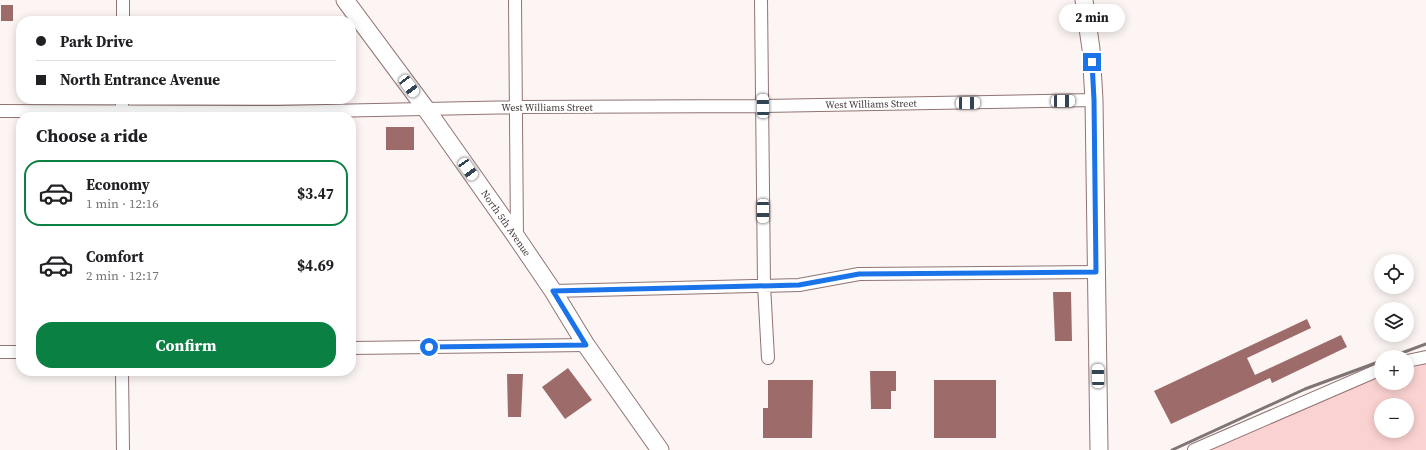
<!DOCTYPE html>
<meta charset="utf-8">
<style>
body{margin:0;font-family:"Source Serif 4",serif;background:#f6f6f6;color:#202124;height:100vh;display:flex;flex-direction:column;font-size:15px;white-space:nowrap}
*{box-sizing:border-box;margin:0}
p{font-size:13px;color:#757577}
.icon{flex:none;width:22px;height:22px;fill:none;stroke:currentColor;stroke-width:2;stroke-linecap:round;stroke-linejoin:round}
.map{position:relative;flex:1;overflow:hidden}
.panel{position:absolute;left:16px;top:112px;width:340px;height:264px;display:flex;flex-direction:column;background:#fff;border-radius:16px;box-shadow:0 2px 10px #0003}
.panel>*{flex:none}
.top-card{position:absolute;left:16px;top:16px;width:340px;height:88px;border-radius:16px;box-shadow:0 2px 10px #0003;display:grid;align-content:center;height:88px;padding:0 20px;background:#fff}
.buttons{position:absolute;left:1374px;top:254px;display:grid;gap:8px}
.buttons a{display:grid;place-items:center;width:40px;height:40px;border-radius:50%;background:#fff;box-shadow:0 2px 10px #0003;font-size:20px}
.end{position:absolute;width:18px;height:18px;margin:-9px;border:5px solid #1a73e8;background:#fff;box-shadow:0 0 0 2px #fff}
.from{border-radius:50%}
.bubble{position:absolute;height:28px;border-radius:14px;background:#fff;box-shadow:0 2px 10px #0003;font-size:13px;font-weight:700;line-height:28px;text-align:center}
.car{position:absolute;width:12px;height:24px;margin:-12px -6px;border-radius:5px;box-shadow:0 0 3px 1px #0007;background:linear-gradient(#fff 24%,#345 0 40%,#fff 0 76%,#345 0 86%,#fff 0)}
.top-card b{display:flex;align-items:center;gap:14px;height:38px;font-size:15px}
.top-card b+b{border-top:1px solid #e0e0e0}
.top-card i{width:10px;height:10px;background:#202124}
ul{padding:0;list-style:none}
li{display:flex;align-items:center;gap:12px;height:66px;margin:0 8px 6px;padding:0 12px;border:2px solid transparent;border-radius:16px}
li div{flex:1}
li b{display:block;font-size:15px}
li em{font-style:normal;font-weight:700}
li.on{border-color:#0b8043}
li>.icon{width:36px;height:36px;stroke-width:1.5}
h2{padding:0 20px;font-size:18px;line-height:48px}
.cta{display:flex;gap:8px;margin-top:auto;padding:8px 20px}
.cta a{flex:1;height:46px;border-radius:16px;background:#0b8043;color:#fff;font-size:16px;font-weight:700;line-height:46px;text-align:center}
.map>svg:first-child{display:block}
.green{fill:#fad2d1;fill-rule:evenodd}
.building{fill:#9d6b69}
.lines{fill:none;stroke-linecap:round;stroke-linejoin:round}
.street-casing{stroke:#917473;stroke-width:14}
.secondary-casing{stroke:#917473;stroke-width:19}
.street{stroke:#fff;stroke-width:12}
.secondary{stroke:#fff;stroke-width:17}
.rail{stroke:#7f7574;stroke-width:3}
.route{stroke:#1a73e8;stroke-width:5}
.labels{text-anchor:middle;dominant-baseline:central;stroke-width:4;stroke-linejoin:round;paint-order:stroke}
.street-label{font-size:10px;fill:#413534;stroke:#fff}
</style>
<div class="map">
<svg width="1426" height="450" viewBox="0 0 1426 450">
<rect width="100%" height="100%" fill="#fcf5f4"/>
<path class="green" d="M1426,364V450H1204L1351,387L1381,376V383H1407V369ZM1381,405H1407V431H1381Z"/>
<path class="building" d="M1,5H13V21H1Z
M386,127H414V150H386Z
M1053,292H1071L1072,341H1055Z
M1307,319L1311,328L1247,358L1255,375L1341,335L1347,347L1272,383L1270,378L1171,424L1154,391Z
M568,368L592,400L565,419L542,387Z
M870,371H896V391H891V409H871Z
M507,374H523L521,417H508Z
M768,380H813L812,438H763V408H768Z
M934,380H996V438H934Z"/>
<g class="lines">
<defs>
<path id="street" d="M515,0L517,238
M761,0L764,285L768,358
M123,21V0
M0,111L277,112L517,107L763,106L1094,100
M122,117V99
M553,291L799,285L859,274L1097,272
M351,348L586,345
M0,352H21
M1407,361L1426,357
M122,371L123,450
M1194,450L1381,369"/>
<path id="secondary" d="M345,0L426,109L517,238L553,291L586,345L660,450
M1084,0L1091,49L1094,100L1099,450"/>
</defs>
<use href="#street" class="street-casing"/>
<use href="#secondary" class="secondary-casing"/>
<use href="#street" class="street"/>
<use href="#secondary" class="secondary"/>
<path class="rail" d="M1391,357L1426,344
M1172,450L1305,389L1381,361"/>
</g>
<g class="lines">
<path class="route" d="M429,347L586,345L553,291L799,285L859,274L1096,272L1094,100L1092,62"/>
</g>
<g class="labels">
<g class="street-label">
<text transform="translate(871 104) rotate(-1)">West Williams Street</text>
<text x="547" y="107">West Williams Street</text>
<text transform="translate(506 223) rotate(55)">North 5th Avenue</text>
</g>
</g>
</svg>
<div class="buttons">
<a><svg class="icon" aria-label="locate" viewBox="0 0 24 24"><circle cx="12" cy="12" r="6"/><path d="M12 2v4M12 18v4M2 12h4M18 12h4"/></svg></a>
<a><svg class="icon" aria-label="layers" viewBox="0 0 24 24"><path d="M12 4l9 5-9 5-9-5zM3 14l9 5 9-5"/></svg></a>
<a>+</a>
<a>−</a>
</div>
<i class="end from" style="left:429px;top:347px"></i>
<i class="end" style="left:1092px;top:62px"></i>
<div class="bubble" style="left:1059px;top:4px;width:66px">2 min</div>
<i class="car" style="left:409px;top:86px;rotate:143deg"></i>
<i class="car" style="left:1063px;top:101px;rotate:89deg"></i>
<i class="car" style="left:968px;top:103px;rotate:89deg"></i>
<i class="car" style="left:763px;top:106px;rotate:359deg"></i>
<i class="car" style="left:468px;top:169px;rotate:145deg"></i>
<i class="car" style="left:763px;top:211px;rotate:180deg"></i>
<i class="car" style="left:1098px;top:376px;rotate:359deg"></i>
<div class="top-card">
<b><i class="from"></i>Park Drive</b>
<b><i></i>North Entrance Avenue</b>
</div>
<section class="panel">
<h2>Choose a ride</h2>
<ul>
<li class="on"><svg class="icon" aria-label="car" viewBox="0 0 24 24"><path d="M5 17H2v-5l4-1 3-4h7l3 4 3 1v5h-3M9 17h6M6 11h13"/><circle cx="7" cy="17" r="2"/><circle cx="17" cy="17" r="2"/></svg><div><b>Economy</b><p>1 min · 12:16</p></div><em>$3.47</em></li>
<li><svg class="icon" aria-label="car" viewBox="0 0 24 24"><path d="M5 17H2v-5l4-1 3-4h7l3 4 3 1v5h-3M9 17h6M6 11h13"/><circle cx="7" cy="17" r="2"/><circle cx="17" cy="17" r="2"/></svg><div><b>Comfort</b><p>2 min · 12:17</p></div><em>$4.69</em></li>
</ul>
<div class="cta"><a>Confirm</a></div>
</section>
</div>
